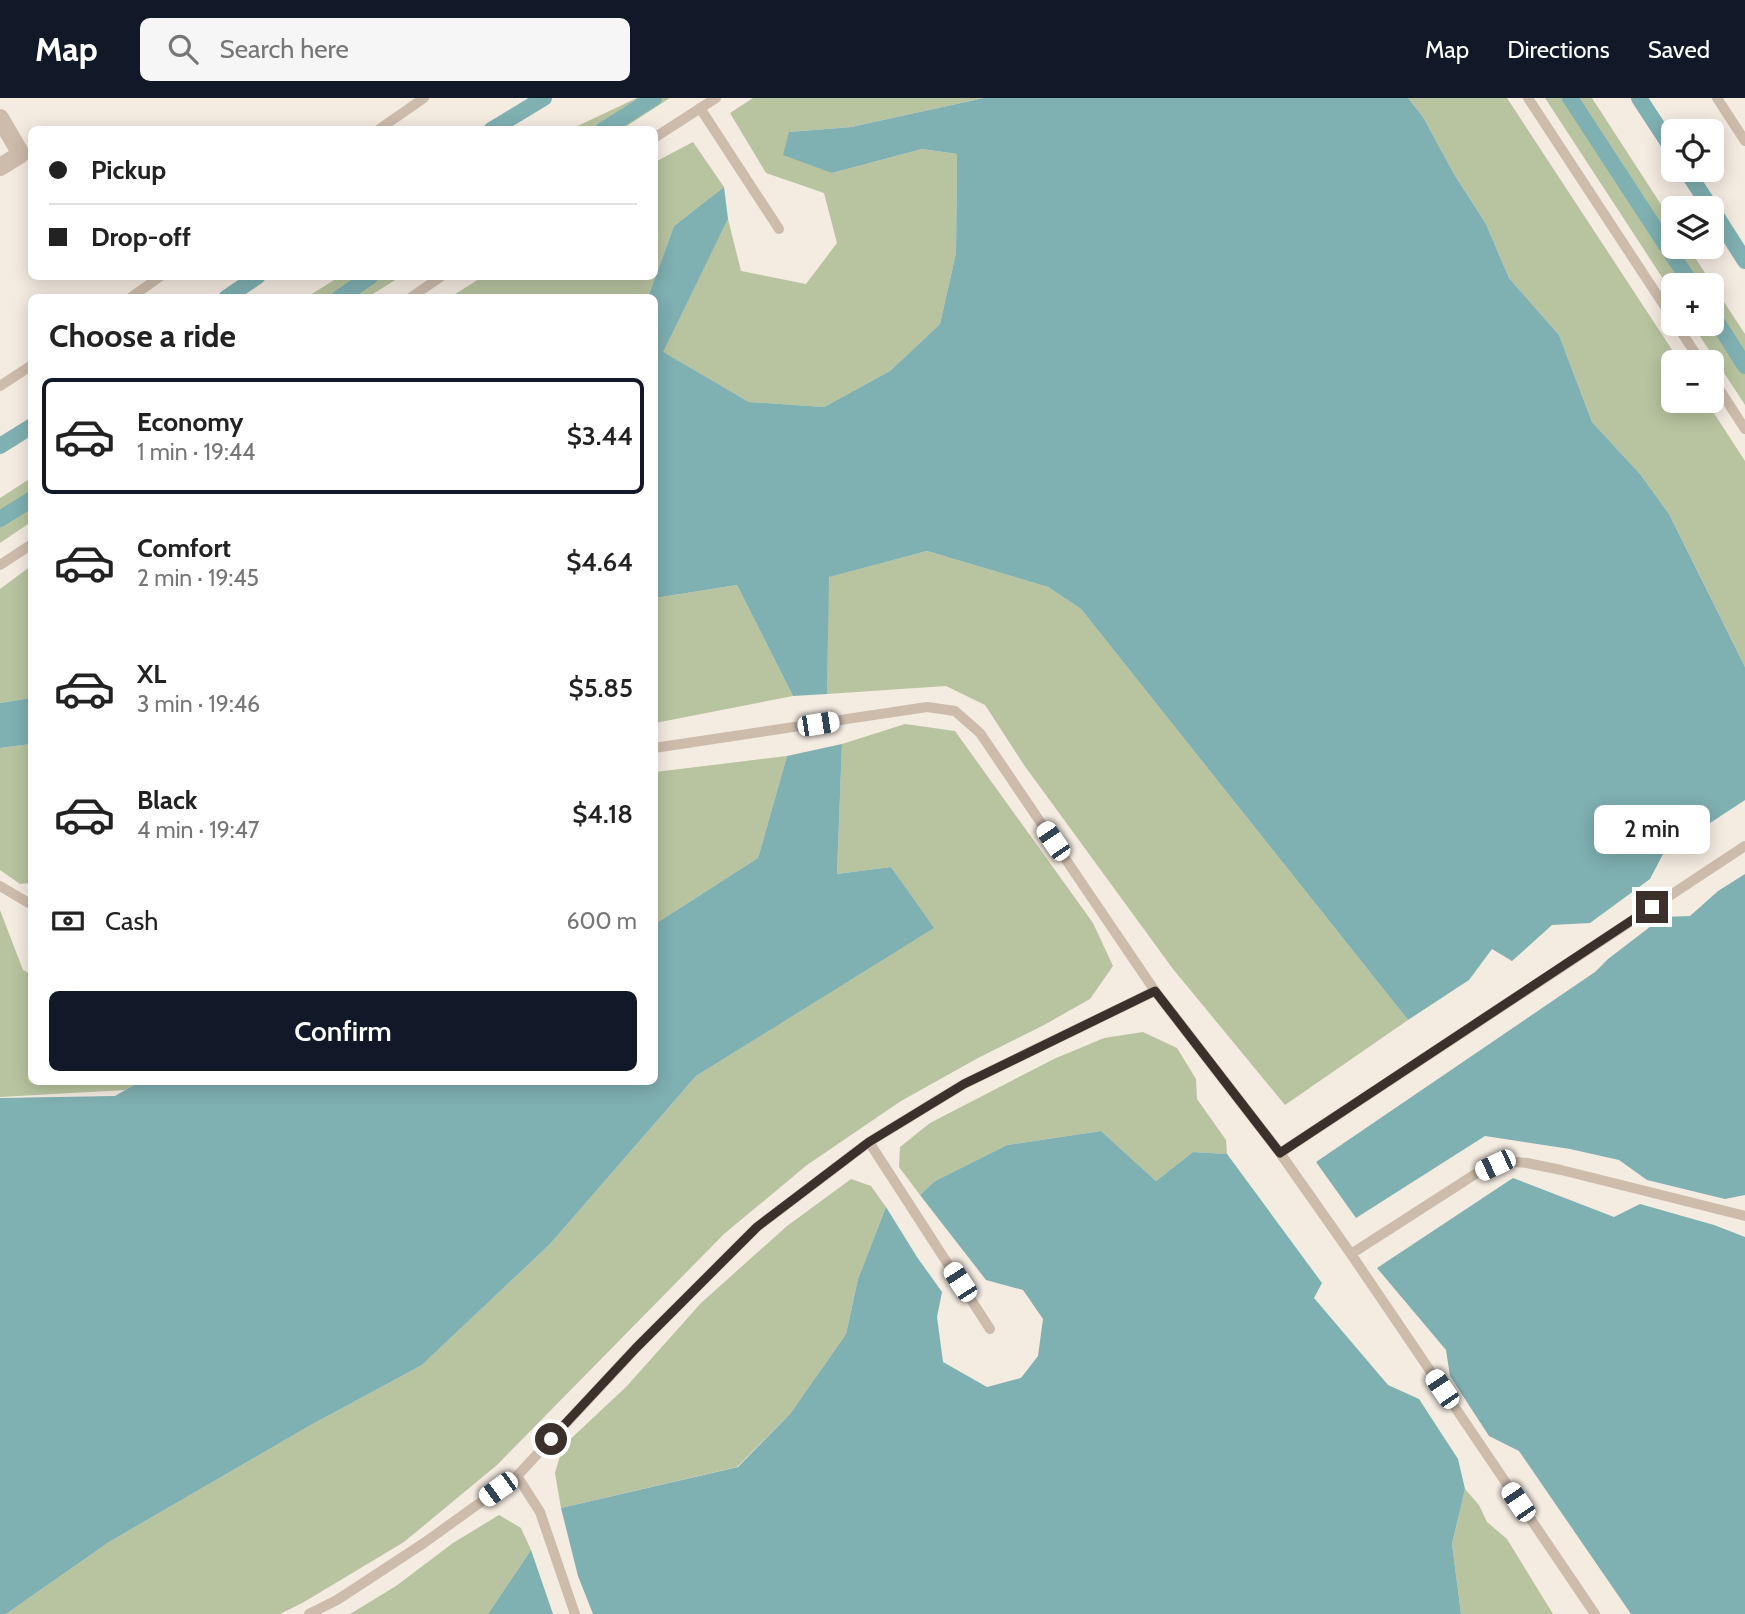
<!DOCTYPE html>
<meta charset="utf-8">
<style>
body{margin:0;font-family:Cabin,sans-serif;background:#f6f6f6;color:#222;height:100vh;display:flex;flex-direction:column;font-size:26px;white-space:nowrap}
*{box-sizing:border-box;margin:0}
p{font-size:23px;color:#767676}
.icon{flex:none;width:38px;height:38px;fill:none;stroke:currentColor;stroke-width:2;stroke-linecap:round;stroke-linejoin:round}
.map{position:relative;flex:1;overflow:hidden}
.side{position:absolute;left:28px;top:196px;width:630px;height:791px;display:flex;flex-direction:column;background:#fff;border-radius:10px;box-shadow:0 4px 18px #0003}
.side>*{flex:none}
.banner{position:absolute;left:28px;top:28px;width:630px;height:154px;border-radius:10px;box-shadow:0 4px 18px #0003;display:grid;align-content:center;height:154px;padding:0 21px;background:#fff}
.fabs{position:absolute;left:1661px;top:21px;display:grid;gap:14px}
.fabs a{display:grid;place-items:center;width:63px;height:63px;border-radius:10px;background:#fff;box-shadow:0 4px 18px #0003;font-size:35px}
.end{position:absolute;width:32px;height:32px;margin:-16px;border:9px solid #3b302b;background:#fff;box-shadow:0 0 0 4px #fff}
.from{border-radius:50%}
.bubble{position:absolute;height:49px;border-radius:10px;background:#fff;box-shadow:0 4px 18px #0003;font-size:23px;font-weight:600;line-height:49px;text-align:center}
.car{position:absolute;width:21px;height:42px;margin:-21px -10px;border-radius:9px;box-shadow:0 0 5px 2px #0007;background:linear-gradient(#fff 24%,#345 0 40%,#fff 0 76%,#345 0 86%,#fff 0)}
.banner b{display:flex;align-items:center;gap:24px;height:66px;font-size:26px}
.banner b+b{border-top:2px solid #e0e0e0}
.banner i{width:18px;height:18px;background:#222}
ul{padding:0;list-style:none}
li{display:flex;align-items:center;gap:21px;height:116px;margin:0 14px 10px;padding:0 7px;border:4px solid transparent;border-radius:10px}
li div{flex:1}
li b{display:block;font-size:26px}
li em{font-style:normal;font-weight:600}
li.active{border-color:#111827}
li>.icon{width:63px;height:63px;stroke-width:1.5}
h2{padding:0 21px;font-size:32px;line-height:84px}
.pay{display:flex;align-items:center;gap:18px;height:77px;padding:0 21px;font-size:26px}
.pay p{margin-inline-start:auto}
.button{display:flex;gap:14px;margin-top:auto;padding:14px 21px}
.button a{flex:1;height:80px;border-radius:10px;background:#111827;color:#fff;font-size:28px;font-weight:600;line-height:80px;text-align:center}
header{display:flex;align-items:center;gap:42px;box-sizing:border-box;height:98px;padding:0 35px;background:#111827;color:#fff}
header strong{font-size:33px}
nav{display:flex;gap:38px;margin-inline-start:auto;font-size:24px}
.search{width:490px;height:63px;background:#f6f6f6;display:flex;align-items:center;gap:18px;box-sizing:border-box;padding:0 24px;border-radius:10px;color:#767676;font-size:26px}
.map>svg:first-child{display:block}
.green{fill:#b8c4a0}
.water{fill:#7fb0b2}
.lines{fill:none;stroke-linecap:round;stroke-linejoin:round}
.canal{stroke:#7fb0b2;stroke-width:16}
.lane{stroke:#cdbbac;stroke-width:10}
.street{stroke:#cdbbac;stroke-width:18}
.route{stroke:#3b302b;stroke-width:9}
</style>
<header>
<strong>Map</strong>
<div class="search"><svg class="icon" aria-label="search" viewBox="0 0 24 24"><circle cx="10" cy="10" r="6"/><path d="M15 15l6 6"/></svg>Search here</div>
<nav><a>Map</a><a>Directions</a><a>Saved</a></nav>
</header>
<div class="map">
<svg width="1745" height="1516" viewBox="0 0 1745 1516">
<rect width="100%" height="100%" fill="#f4ebe1"/>
<path class="green" d="M637,0H670L622,31H571Z
M753,0H984L851,29L789,34L832,75L922,51L957,56L956,155L940,226L890,273L824,309L749,304L662,254L728,121L741,173L806,186L837,145L824,95L766,75L730,15Z
M1408,0H1507L1680,264H1673V303H1706L1745,363V569L1669,416L1640,376L1592,324L1559,237L1509,180L1486,126L1454,76L1423,19Z
M1545,0H1592L1673,125V149H1688L1745,236V307L1692,226H1712V187H1673V196Z
M693,44L724,89L674,128L648,199L449,200L482,179L654,178L655,64Z
M339,179V178L400,179L368,199H307Z
M31,380V424L0,445V400Z
M927,453L1048,489L1081,511L1408,922L1285,1007L1173,871L1024,667L985,607L946,588L827,596L828,479Z
M31,468V600L0,605V491Z
M737,487L793,598L655,625V500Z
M905,626L955,633L1093,825L1113,868L1090,901L1044,927L978,960L901,1003L807,1067L724,1136L497,1367L404,1444L304,1504L280,1516H6L109,1444L309,1328L422,1267L550,1146L696,978L933,830L891,769L837,776L842,646Z
M31,646V785L20,786L0,772V650Z
M787,658L758,760L655,826V674Z
M0,812L23,872L31,876L32,984H139L125,992L0,999Z
M1143,934L1177,950L1196,981L1197,1001L1226,1042L1227,1056L1193,1054L1156,1083L1101,1033L1007,1047L935,1083L920,1097L899,1069L900,1049L930,1025L1054,961L1104,940Z
M851,1081L871,1088L886,1109L858,1181L846,1236L790,1316L737,1369L561,1410L555,1375L563,1348L626,1289L701,1205L787,1128Z
M1465,1391L1479,1407L1487,1424L1507,1441L1553,1516H1461L1452,1446Z
M499,1417L521,1430L531,1452L488,1516H350L396,1488L453,1445Z"/>
<path class="water" d="M984,0H1408L1423,19L1454,76L1486,126L1509,180L1559,237L1592,324L1640,376L1669,416L1745,569V702L1663,756L1650,781L1590,825L1552,827L1512,863L1492,851L1469,882L1408,922L1081,511L1048,489L927,453L829,479L827,596L793,598L737,487L655,500L654,200L648,199L674,128L724,89L728,121L663,254L749,304L824,309L890,273L940,226L956,155L957,56L922,51L832,75L783,57L789,34L851,29Z
M31,600V646L0,650V605Z
M842,646L837,776L891,769L934,830L696,978L550,1146L422,1267L309,1328L109,1444L6,1516H0V1000L115,998L139,984H654L655,826L758,760L787,658Z
M1745,776V1097L1725,1101L1647,1082L1619,1062L1570,1051L1485,1038L1356,1120L1316,1064L1595,874L1608,861L1663,819L1690,818L1718,793Z
M1101,1033L1156,1083L1193,1054L1227,1056L1322,1185L1314,1200L1388,1287L1419,1301L1458,1361L1465,1391L1452,1446L1461,1516H593L578,1478L561,1410L738,1369L790,1316L846,1236L858,1181L886,1109L917,1159L942,1194L937,1219L943,1264L987,1289L1021,1280L1038,1258L1043,1221L1023,1192L986,1182L920,1097L935,1083L1007,1047Z
M1513,1080L1614,1119L1640,1106L1714,1127L1745,1139V1516H1631L1519,1353L1489,1338L1450,1278L1446,1252L1377,1170Z
M531,1452L553,1516H488Z"/>
<g class="lines">
<path class="canal" d="M1570,0L1692,187
M1639,0L1673,52
M491,32L544,0
M603,32L654,0
M1686,72L1711,110
M1712,111L1745,163
M226,200L258,178
M339,200L371,178
M1712,216L1745,268
M0,348L32,328
M0,421L32,401"/>
<path class="lane" d="M1528,0L1673,221
M1717,0L1745,43
M700,10L779,131
M378,32L424,0
M654,40L716,0
M130,200L161,178
M410,200L442,178
M1676,226L1701,264
M1712,280L1745,331
M0,288L32,267
M0,467L32,446
M654,650L927,609L955,613L980,635L1155,893L1280,1055L1351,1156L1595,1516
M0,788L32,807
M869,1044L990,1231
M1280,1055L1745,748
M1351,1156L1477,1075L1495,1067L1516,1064L1527,1065L1561,1072L1745,1118
M517,1378L540,1414L575,1516
M309,1516L337,1502L424,1445L517,1378L636,1250L757,1129L869,1044L964,986L1155,893"/>
<path class="street" d="M0,20L21,56L0,69"/>
</g>
<g class="lines">
<path class="route" d="M551,1341L636,1250L757,1129L869,1044L964,986L1155,893L1280,1055L1652,809"/>
</g>
</svg>
<div class="fabs">
<a><svg class="icon" aria-label="locate" viewBox="0 0 24 24"><circle cx="12" cy="12" r="6"/><path d="M12 2v4M12 18v4M2 12h4M18 12h4"/></svg></a>
<a><svg class="icon" aria-label="layers" viewBox="0 0 24 24"><path d="M12 4l9 5-9 5-9-5zM3 14l9 5 9-5"/></svg></a>
<a>+</a>
<a>−</a>
</div>
<i class="end from" style="left:551px;top:1341px"></i>
<i class="end" style="left:1652px;top:809px"></i>
<div class="bubble" style="left:1594px;top:707px;width:116px">2 min</div>
<i class="car" style="left:818px;top:626px;rotate:81deg"></i>
<i class="car" style="left:1053px;top:743px;rotate:326deg"></i>
<i class="car" style="left:1495px;top:1067px;rotate:245deg"></i>
<i class="car" style="left:960px;top:1184px;rotate:327deg"></i>
<i class="car" style="left:1442px;top:1291px;rotate:326deg"></i>
<i class="car" style="left:498px;top:1391px;rotate:234deg"></i>
<i class="car" style="left:1518px;top:1404px;rotate:326deg"></i>
<div class="banner">
<b><i class="from"></i>Pickup</b>
<b><i></i>Drop-off</b>
</div>
<section class="side">
<h2>Choose a ride</h2>
<ul>
<li class="active"><svg class="icon" aria-label="car" viewBox="0 0 24 24"><path d="M5 17H2v-5l4-1 3-4h7l3 4 3 1v5h-3M9 17h6M6 11h13"/><circle cx="7" cy="17" r="2"/><circle cx="17" cy="17" r="2"/></svg><div><b>Economy</b><p>1 min · 19:44</p></div><em>$3.44</em></li>
<li><svg class="icon" aria-label="car" viewBox="0 0 24 24"><path d="M5 17H2v-5l4-1 3-4h7l3 4 3 1v5h-3M9 17h6M6 11h13"/><circle cx="7" cy="17" r="2"/><circle cx="17" cy="17" r="2"/></svg><div><b>Comfort</b><p>2 min · 19:45</p></div><em>$4.64</em></li>
<li><svg class="icon" aria-label="car" viewBox="0 0 24 24"><path d="M5 17H2v-5l4-1 3-4h7l3 4 3 1v5h-3M9 17h6M6 11h13"/><circle cx="7" cy="17" r="2"/><circle cx="17" cy="17" r="2"/></svg><div><b>XL</b><p>3 min · 19:46</p></div><em>$5.85</em></li>
<li><svg class="icon" aria-label="car" viewBox="0 0 24 24"><path d="M5 17H2v-5l4-1 3-4h7l3 4 3 1v5h-3M9 17h6M6 11h13"/><circle cx="7" cy="17" r="2"/><circle cx="17" cy="17" r="2"/></svg><div><b>Black</b><p>4 min · 19:47</p></div><em>$4.18</em></li>
</ul>
<div class="pay"><svg class="icon" aria-label="cash" viewBox="0 0 24 24"><path d="M3 7h18v10H3z"/><circle cx="12" cy="12" r="2"/></svg>Cash<p>600 m</p></div>
<div class="button"><a>Confirm</a></div>
</section>
</div>
